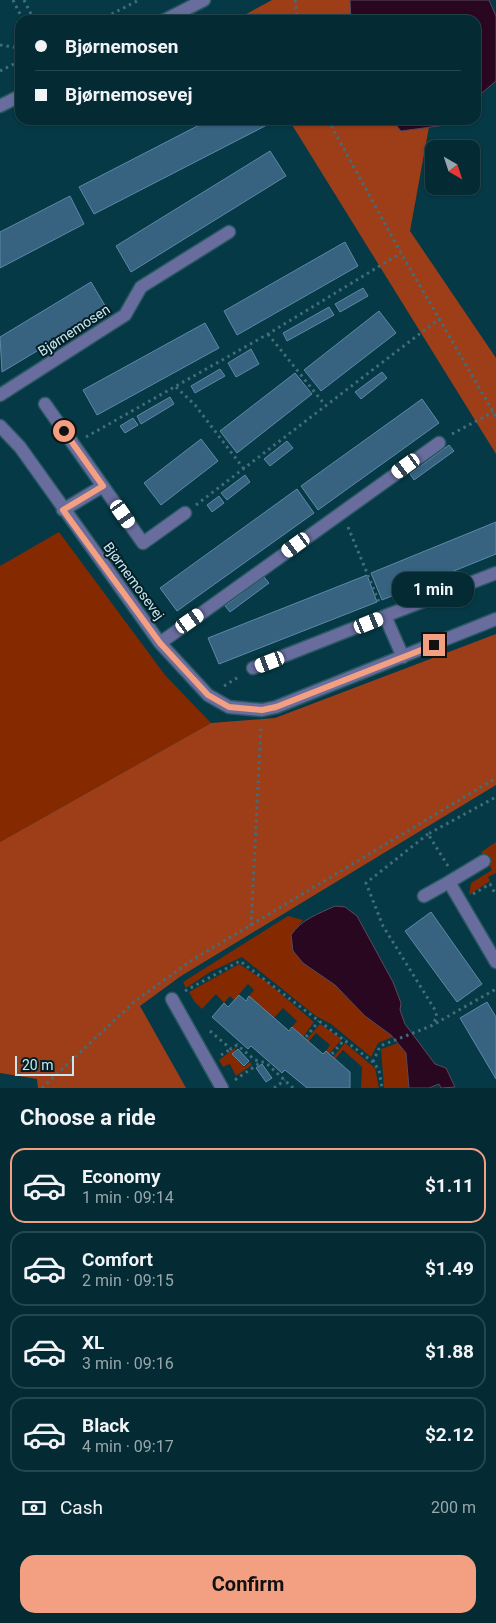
<!DOCTYPE html>
<meta charset="utf-8">
<style>
body{margin:0;font-family:Roboto,sans-serif;background:#0d333c;color:#f1f3f6;height:100vh;display:flex;flex-direction:column;font-size:19px;white-space:nowrap}
*{box-sizing:border-box;margin:0}
p{font-size:16px;color:#97a7ac}
.icon{flex:none;width:28px;height:28px;fill:none;stroke:currentColor;stroke-width:2;stroke-linecap:round;stroke-linejoin:round}
.map{position:relative;height:1088px;overflow:hidden}
.drawer{display:flex;flex-direction:column;background:#042b34;flex:1}
.drawer>*{flex:none}
.banner{position:absolute;left:15px;top:15px;width:466px;height:110px;border-radius:15px;box-shadow:0 1px 4px #0004,0 0 0 1px #25474f;display:grid;align-content:center;height:110px;padding:0 20px;background:#042b34}
.needle{width:32px;rotate:141deg}
.buttons{position:absolute;left:425px;top:140px;display:grid;gap:10px}
.buttons a{display:grid;place-items:center;width:55px;height:55px;border-radius:10px;background:#042b34;box-shadow:0 1px 4px #0004,0 0 0 1px #25474f;font-size:25px}
.scale{position:absolute;left:15px;bottom:12px;width:59px;box-sizing:border-box;padding-left:5px;border:2px solid #c9e7f0;border-top:0;font-size:14px;line-height:18px;white-space:nowrap;color:#c9e7f0;-webkit-text-stroke:4px #041e25;paint-order:stroke}
.end{position:absolute;width:22px;height:22px;margin:-11px;border:6px solid #f39f82;background:#111;box-shadow:0 0 0 2px #111}
.from{border-radius:50%}
.bubble{position:absolute;height:35px;border-radius:15px;background:#042b34;box-shadow:0 1px 4px #0004,0 0 0 1px #25474f;font-size:16px;font-weight:700;line-height:35px;text-align:center}
.car{position:absolute;width:15px;height:30px;margin:-15px -8px;border-radius:6px;box-shadow:0 0 4px 1px #0007;background:linear-gradient(#fff 24%,#345 0 40%,#fff 0 76%,#345 0 86%,#fff 0)}
.banner b{display:flex;align-items:center;gap:18px;height:48px;font-size:19px}
.banner b+b{border-top:1px solid #25474f}
.banner i{width:12px;height:12px;background:#f1f3f6}
ul{padding:0;list-style:none}
li{display:flex;align-items:center;gap:15px;height:75px;margin:0 10px 8px;padding:0 10px;border:2px solid #25474f;border-radius:15px}
li div{flex:1}
li b{display:block;font-size:19px}
li em{font-style:normal;font-weight:700}
li.selected{border-color:#f39f82}
li>.icon{width:45px;height:45px;stroke-width:1.5}
h2{padding:0 20px;font-size:22px;line-height:60px}
.pay{display:flex;align-items:center;gap:12px;height:55px;padding:0 20px;font-size:19px}
.pay p{margin-inline-start:auto}
.button{display:flex;gap:10px;margin-top:auto;padding:10px 20px}
.button a{flex:1;height:58px;border-radius:15px;background:#f39f82;color:#111;font-size:20px;font-weight:700;line-height:58px;text-align:center}
.map>svg:first-child{display:block}
.green{fill:#842900}
.forest{fill:#9d3e19}
.water{fill:#290720;stroke:#594a5e}
.building{fill:#376380;stroke:#5c89a8}
.lines{fill:none;stroke-linecap:round;stroke-linejoin:round}
.minor-casing{stroke:#285864;stroke-width:15}
.path{stroke:#416e7a;stroke-width:3;stroke-dasharray:2.5 4;stroke-linecap:butt}
.minor{stroke:#696d9e;stroke-width:12}
.route{stroke:#f39f82;stroke-width:6}
.labels{text-anchor:middle;dominant-baseline:central;stroke-width:4;stroke-linejoin:round;paint-order:stroke}
.street-label{font-size:14px;fill:#c9e7f0;stroke:#041e25}
</style>
<div class="map">
<svg width="496" height="1088" viewBox="0 0 496 1088">
<rect width="100%" height="100%" fill="#053945"/>
<path class="green" d="M59,532L165,675L211,723L0,842V566Z
M496,842V873L488,877L490,881L469,895L471,883L492,870L481,852Z
M288,916L303,920L291,935L293,951L303,963L335,985L365,1016L393,1037L378,1043L371,1057L331,1024L316,1016L242,957L210,972L186,988L183,982Z
M239,964L267,982L314,1022L303,1037L292,1027L297,1021L283,1008L274,1018L249,996L254,990L248,984L234,1000L230,996L224,1003L216,994L202,1009L194,1001L189,992Z
M320,1024L342,1039L329,1054L326,1051L330,1045L316,1033L308,1042L306,1040Z
M345,1043L375,1068L379,1088H361L362,1067L343,1050L335,1059L333,1057Z
M398,1043L406,1053L409,1088H384L381,1049Z
M236,1047L233,1054L244,1067L250,1062L252,1065L236,1076L230,1064L223,1067L219,1060Z"/>
<path class="forest" d="M272,0H350L351,20H235Z
M289,120H392L401,131L429,127L410,231L496,358V454Z
M496,634V785L181,976L140,1006L186,1088H38L37,1079L0,1073V842L211,723L275,718Z"/>
<path class="water" d="M350,0H489L496,16V81L476,98V20H351Z
M392,120H451L446,125L401,131Z
M335,906L345,907L357,916L393,982L401,1003L400,1010L405,1024L435,1064L446,1068L455,1087L441,1088L439,1084L429,1088H409L406,1053L391,1035L365,1016L335,985L303,963L293,951L291,935C302,919 318,914 335,906Z"/>
<path class="building" d="M209,120H265L267,125L94,214L79,187Z
M270,151L286,176L131,272L116,246Z
M70,196L84,224L0,268V232Z
M345,242L358,266L237,335L224,311Z
M91,282L107,309L2,372L0,337Z
M363,288L368,296L340,312L335,304Z
M329,307L334,315L287,341L283,333Z
M379,311L396,333L321,391L304,370Z
M205,323L219,348L97,415L83,390Z
M251,349L259,364L236,377L228,363Z
M220,369L225,376L195,393L191,386Z
M382,372L387,378L361,399L355,392Z
M295,373L312,394L237,453L220,431Z
M170,397L174,404L141,424L137,416Z
M422,399L439,423L318,510L301,486Z
M133,418L138,425L125,433L120,426Z
M201,439L218,461L161,505L144,483Z
M287,441L293,448L270,466L264,459Z
M449,445L454,451L414,480L410,474Z
M245,475L250,482L227,500L221,493Z
M297,489L314,513L177,611L160,588Z
M219,496L224,503L212,512L207,505Z
M496,522V554L382,600L371,573Z
M367,575L377,602L219,664L208,638Z
M264,577L269,583L230,612L225,606Z
M431,912L482,984L457,1002L405,931Z
M239,995L246,1001L249,996L289,1031L292,1027L323,1054L326,1051L350,1072V1088H307L285,1070L282,1073L251,1046L248,1049L212,1017L224,1003L228,1007Z
M487,1002L496,1017V1079L460,1018Z
M238,1049L249,1061L244,1066L232,1054Z
M262,1064L272,1078L266,1082L256,1068Z"/>
<g class="lines">
<defs>
<path id="minor" d="M165,20L204,0
M0,106L20,96
M0,395L125,315L141,287L229,232
M45,404L143,543L185,513
M0,426L20,447L160,643L208,695L229,707L262,710L276,707L496,619
M63,510L103,486
M385,616L496,573
M160,643L439,443
M253,668L385,616L403,657
M484,861L449,882L496,962
M424,896L449,882
M172,999L222,1088"/>
</defs>
<use href="#minor" class="minor-casing"/>
<path class="path" d="M13,0L23,20
M24,0L34,20
M295,0L298,20
M100,20L139,0
M0,45L20,48
M0,71L20,61
M328,120L401,253L496,417
M268,334L325,405
M176,387L195,405L244,469
M452,434L493,412
M86,437L268,334L401,253
M196,505L439,319
M348,527L379,602
M224,686L240,676
M428,834L366,883L383,926L435,1010L437,1017L431,1026
M448,866L428,834L496,797
M473,894L490,884L496,895
M251,926L261,725
M185,991L240,961L373,1062L379,1070L382,1088
M210,1031L231,1049L237,1045L255,1060L266,1063L293,1088
M306,1037L319,1021
M332,1054L345,1039
M221,1055L231,1049
M373,1062L380,1046L431,1026L496,989
M235,1080L261,1062
M42,1088L134,1002L189,962L496,778
M274,1088L285,1080"/>
<use href="#minor" class="minor"/>
</g>
<g class="lines">
<path class="route" d="M64,431L103,486L63,510L160,643L208,695L229,707L262,710L276,707L434,645"/>
</g>
<g class="labels">
<g class="street-label">
<text transform="translate(74 330) rotate(-33)">Bjørnemosen</text>
<text transform="translate(134 581) rotate(54)">Bjørnemosevej</text>
</g>
</g>
</svg>
<div class="buttons">
<a><svg class="needle" viewBox="-14 -14 28 28"><path d="M0-13l5 13h-10z" fill="#e53935"/><path d="M0 13l5-13h-10z" fill="#97a7ac"/></svg></a>
</div>
<div class="scale">20 m</div>
<i class="end from" style="left:64px;top:431px"></i>
<i class="end" style="left:434px;top:645px"></i>
<div class="bubble" style="left:392px;top:572px;width:82px">1 min</div>
<i class="car" style="left:406px;top:466px;rotate:234deg"></i>
<i class="car" style="left:123px;top:514px;rotate:145deg"></i>
<i class="car" style="left:296px;top:545px;rotate:234deg"></i>
<i class="car" style="left:190px;top:621px;rotate:55deg"></i>
<i class="car" style="left:369px;top:623px;rotate:68deg"></i>
<i class="car" style="left:270px;top:662px;rotate:249deg"></i>
<div class="banner">
<b><i class="from"></i>Bjørnemosen</b>
<b><i></i>Bjørnemosevej</b>
</div>
</div>
<section class="drawer">
<h2>Choose a ride</h2>
<ul>
<li class="selected"><svg class="icon" aria-label="car" viewBox="0 0 24 24"><path d="M5 17H2v-5l4-1 3-4h7l3 4 3 1v5h-3M9 17h6M6 11h13"/><circle cx="7" cy="17" r="2"/><circle cx="17" cy="17" r="2"/></svg><div><b>Economy</b><p>1 min · 09:14</p></div><em>$1.11</em></li>
<li><svg class="icon" aria-label="car" viewBox="0 0 24 24"><path d="M5 17H2v-5l4-1 3-4h7l3 4 3 1v5h-3M9 17h6M6 11h13"/><circle cx="7" cy="17" r="2"/><circle cx="17" cy="17" r="2"/></svg><div><b>Comfort</b><p>2 min · 09:15</p></div><em>$1.49</em></li>
<li><svg class="icon" aria-label="car" viewBox="0 0 24 24"><path d="M5 17H2v-5l4-1 3-4h7l3 4 3 1v5h-3M9 17h6M6 11h13"/><circle cx="7" cy="17" r="2"/><circle cx="17" cy="17" r="2"/></svg><div><b>XL</b><p>3 min · 09:16</p></div><em>$1.88</em></li>
<li><svg class="icon" aria-label="car" viewBox="0 0 24 24"><path d="M5 17H2v-5l4-1 3-4h7l3 4 3 1v5h-3M9 17h6M6 11h13"/><circle cx="7" cy="17" r="2"/><circle cx="17" cy="17" r="2"/></svg><div><b>Black</b><p>4 min · 09:17</p></div><em>$2.12</em></li>
</ul>
<div class="pay"><svg class="icon" aria-label="cash" viewBox="0 0 24 24"><path d="M3 7h18v10H3z"/><circle cx="12" cy="12" r="2"/></svg>Cash<p>200 m</p></div>
<div class="button"><a>Confirm</a></div>
</section>
